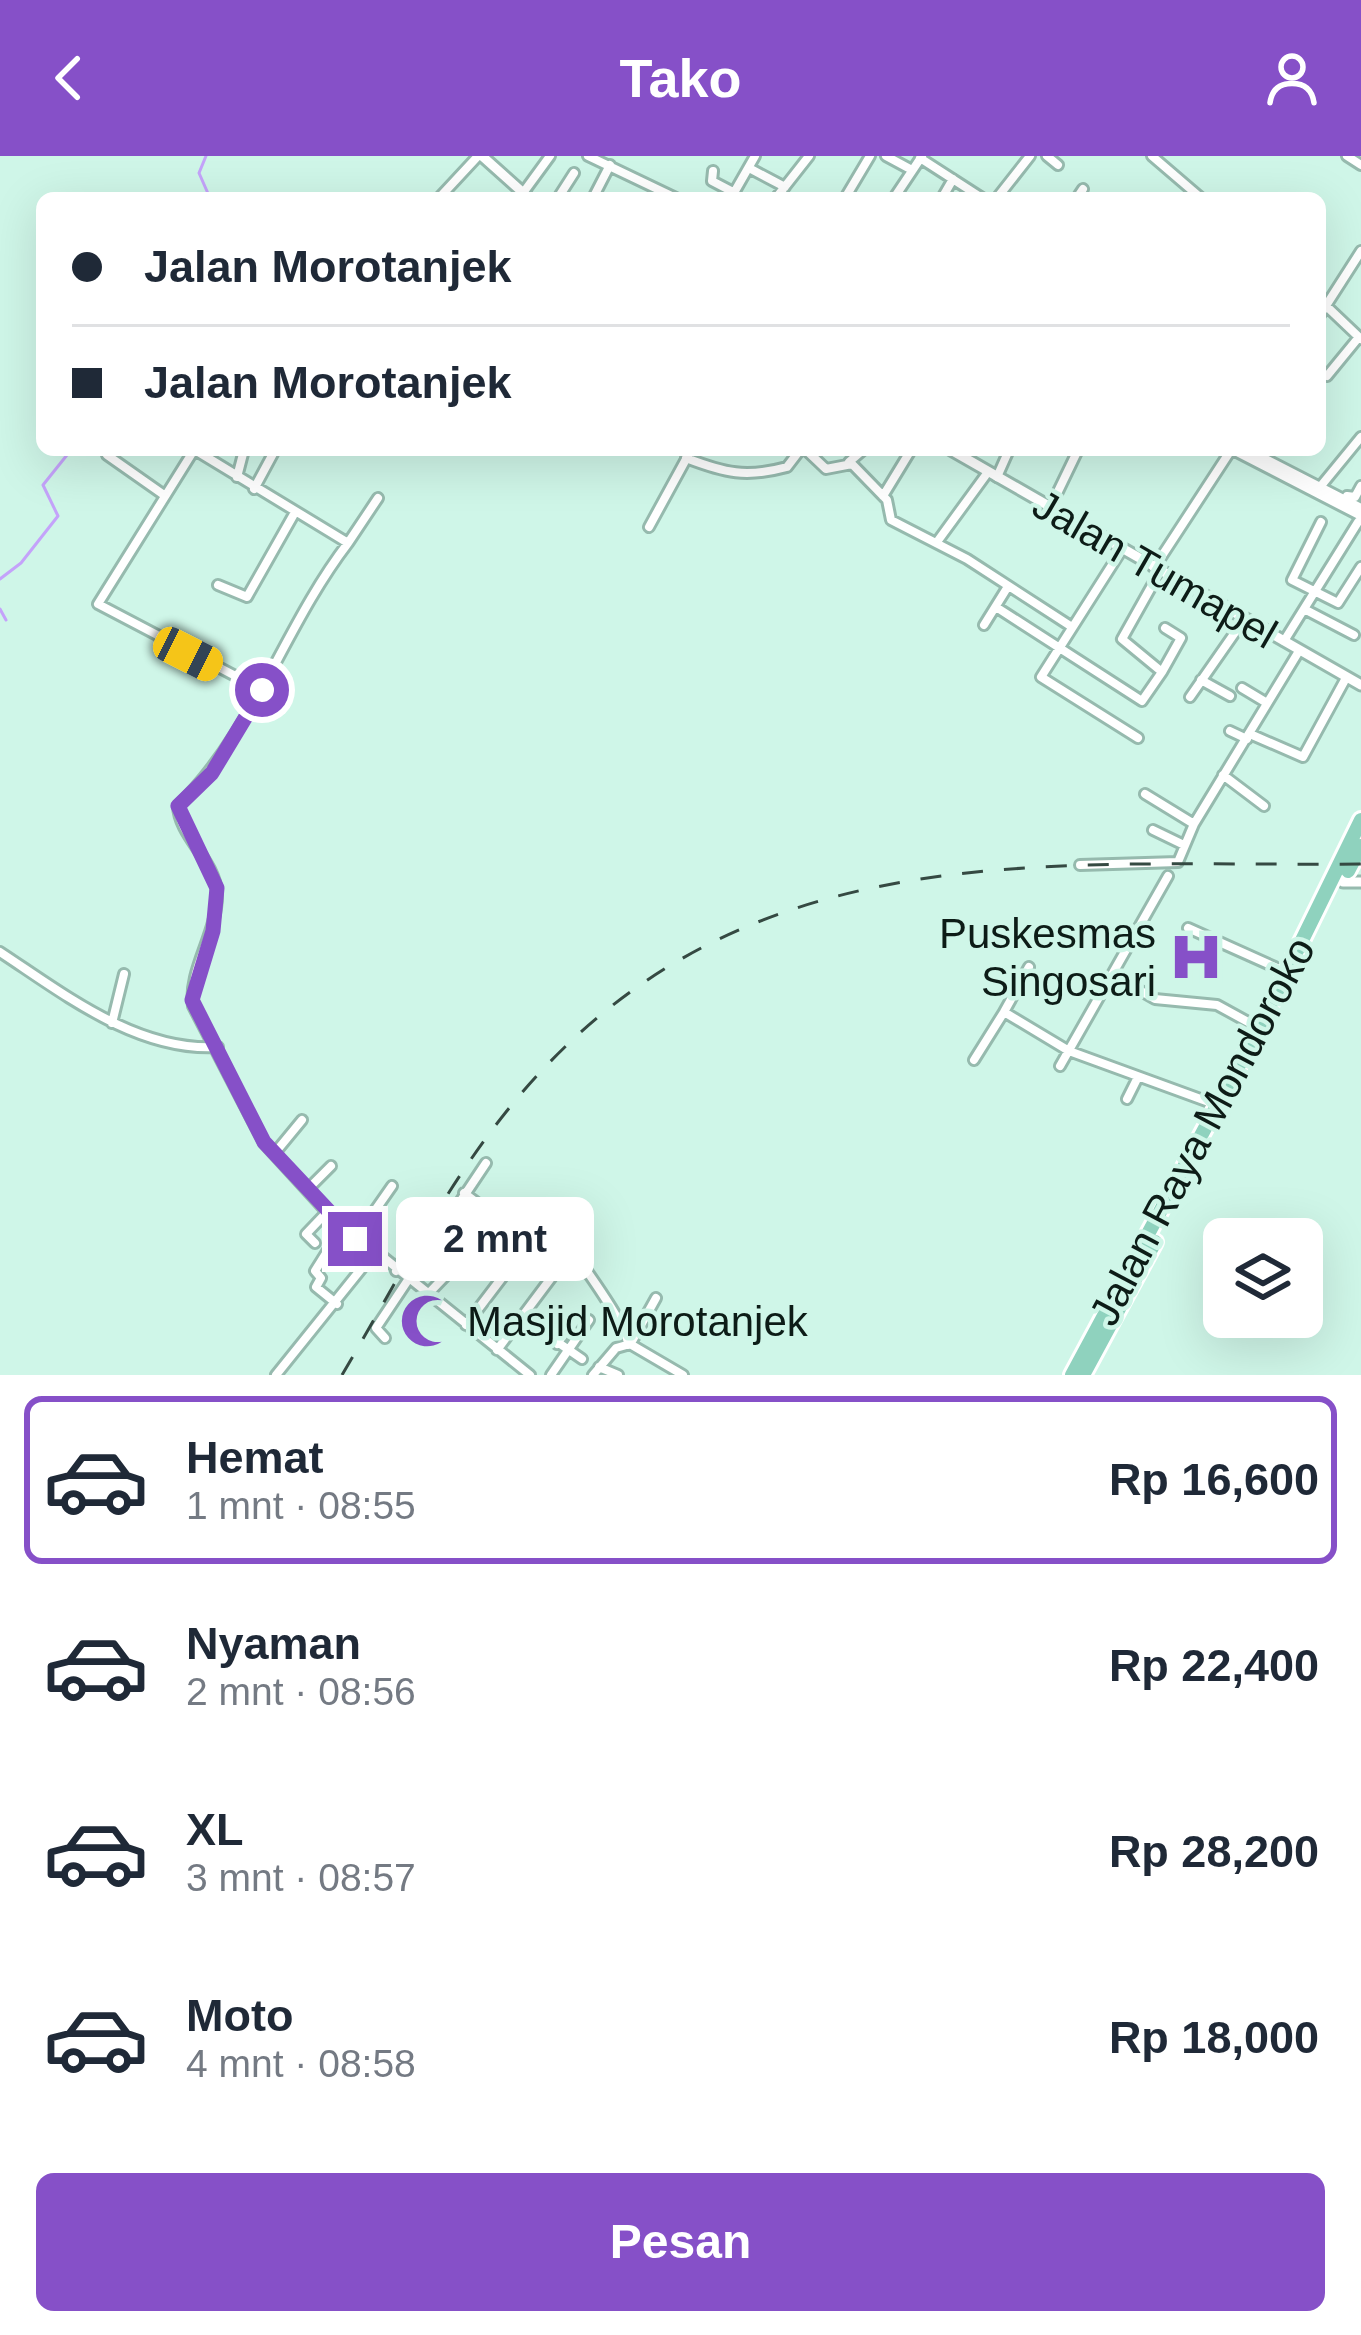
<!DOCTYPE html>
<html lang="id">
<meta charset="utf-8">
<style>
body{margin:0;font-family:Arial,sans-serif;background:#f6f6f7;color:#1f2937;height:100vh;display:flex;flex-direction:column;font-size:45px;white-space:nowrap}
*{box-sizing:border-box;margin:0}
p{font-size:39px;color:#747a83}
.icon{flex:none;width:66px;height:66px;fill:none;stroke:currentColor;stroke-width:2;stroke-linecap:round;stroke-linejoin:round}
.map{position:relative;height:1219px;overflow:hidden}
.drawer{display:flex;flex-direction:column;background:#fff;flex:1}
.drawer>*{flex:none}
.top-card{position:absolute;left:36px;top:36px;width:1290px;height:264px;border-radius:18px;box-shadow:0 12px 48px #0002;display:grid;align-content:center;height:264px;padding:0 36px;background:#fff}
.fabs{position:absolute;left:1203px;top:1062px;display:grid;gap:24px}
.fabs a{display:grid;place-items:center;width:120px;height:120px;border-radius:18px;background:#fff;box-shadow:0 12px 48px #0002;font-size:60px}
.end{position:absolute;width:54px;height:54px;margin:-27px;border:15px solid #8650c8;background:#fff;box-shadow:0 0 0 6px #fff}
.from{border-radius:50%}
.bubble{position:absolute;height:84px;border-radius:18px;background:#fff;box-shadow:0 12px 48px #0002;font-size:39px;font-weight:700;line-height:84px;text-align:center}
.car{position:absolute;width:36px;height:72px;margin:-36px -18px;border-radius:15px;box-shadow:0 0 9px 3px #0007;background:linear-gradient(#f5c518 24%,#345 0 40%,#f5c518 0 76%,#345 0 86%,#f5c518 0)}
.top-card b{display:flex;align-items:center;gap:42px;height:114px;font-size:45px}
.top-card b+b{border-top:3px solid #e0e1e3}
.top-card i{width:30px;height:30px;background:#1f2937}
ul{padding:21px 0 0;list-style:none}
li{display:flex;align-items:center;gap:36px;height:168px;margin:0 24px 18px;padding:0 12px;border:6px solid transparent;border-radius:18px}
li div{flex:1}
li b{display:block;font-size:45px}
li em{font-style:normal;font-weight:700}
li.active{border-color:#8650c8}
li>.icon{width:108px;height:108px;stroke-width:1.5}
.button{display:flex;gap:24px;margin-top:auto;padding:24px 36px}
.button a{flex:1;height:138px;border-radius:18px;background:#8650c8;color:#fff;font-size:48px;font-weight:700;line-height:138px;text-align:center}
header{display:flex;justify-content:space-between;align-items:center;height:156px;padding:0 36px;background:#8650c8;color:#fff;font-size:54px;font-weight:700}
.map>svg:first-child{display:block}
.lines{fill:none;stroke-linecap:round;stroke-linejoin:round}
.stream{stroke:#c4a3fa;stroke-width:3}
.minor-casing{stroke:#96baae;stroke-width:14}
.tertiary-casing{stroke:#96baae;stroke-width:15}
.trunk-casing{stroke:#fff;stroke-width:20}
.minor{stroke:#fff;stroke-width:8}
.tertiary{stroke:#fff;stroke-width:9}
.trunk{stroke:#8fd2be;stroke-width:14}
.rail{stroke:#354942;stroke-width:3;stroke-dasharray:21 21;stroke-linecap:butt}
.route{stroke:#8650c8;stroke-width:15}
.labels{text-anchor:middle;dominant-baseline:central;stroke-width:9;stroke-linejoin:round;paint-order:stroke}
.street-label{font-size:42px;fill:#0d1c17;stroke:#cff6e8}
.poi-label{font-size:42px;fill:#0d1c17;stroke:#cff6e8;text-anchor:end}
</style>
<header><svg class="icon" aria-label="back" viewBox="0 0 24 24"><path d="M15 5l-7 7 7 7"/></svg>Tako<svg class="icon" aria-label="person" viewBox="0 0 24 24"><circle cx="12" cy="8" r="4"/><path d="M4 21q1-7 8-7t8 7"/></svg></header>
<div class="map">
<svg width="1361" height="1219" viewBox="0 0 1361 1219">
<rect width="100%" height="100%" fill="#cff6e8"/>
<g class="lines">
<path class="stream" d="M206,0L199,17L210,42
M0,423L21,407L58,360L43,329L71,294
M0,453L6,464"/>
<defs>
<path id="minor" d="M588,0L676,42
M886,0L912,14
M1047,0L1058,9
M1152,0L1201,42
M1347,0L1361,9
M920,2L982,42
M749,12L785,31
M713,15L712,25L735,37
M523,37L550,0
M439,42L478,0
M558,42L574,17
M593,42L610,9
M731,42L755,0
M776,42L809,0
M845,42L870,0
M894,42L922,0
M942,42L953,23
M997,42L1030,0
M1077,42L1083,33
M1320,144L1361,183
M1320,159L1361,95
M1327,220L1359,181
M194,294L98,448L262,534
M195,294L348,387C283,472 254,576 178,650C179,680 215,704 217,737C218,777 188,813 193,850L264,987L327,1056L530,1219
M806,294L826,313L852,308L887,344L891,364L967,403L1072,471
M1233,294L1361,360
M1248,294L1361,352
M107,299L164,339
M686,302C725,317 746,322 787,311L800,294
M849,306L863,294
M237,321L244,294
M997,321L1009,294
M1320,331L1361,281
M254,333L275,294
M883,340L911,294
M1347,340L1355,341L1361,330
M1050,352L1078,294
M1321,366L1292,424L1338,447L1361,411
M649,371L691,294
M937,386L988,316
M348,387L378,342
M1121,395L1041,521L1138,582
M1154,412L1231,294
M218,429L247,441L294,358
M996,451L1142,545L1162,516L1122,483L1159,417
M1306,454L1354,479
M984,469L1007,432
M1284,485L1358,366
M1162,516L1181,482L1165,472
M1201,524L1230,540
M1242,532L1267,547
M1190,541L1243,465
M1230,575L1247,583
M1250,578L1303,601L1346,522
M1223,619L1264,650
M1145,638L1194,668
M1153,674L1184,689
M1080,709L1178,706L1194,668L1299,495
M1188,772L1286,816
M0,796C64,838 137,896 218,891
M1113,819L1155,843L1217,849L1259,872
M1004,856L1029,811
M112,867L124,818
M974,904L1004,856L1069,895L1217,949
M1060,910L1168,720
M1127,943L1137,923
M274,998L302,964
M309,1032L331,1010
M464,1037L560,1110L575,1098C588,1117 628,1171 628,1189
M355,1083L392,1030
M315,1087L306,1078L327,1056
M396,1115L428,1061
M428,1138L500,1063
M337,1148L316,1131L321,1122L315,1115L342,1072
M521,1161L582,1203
M466,1169L504,1119L467,1093
M385,1182L376,1172L486,1007
M631,1187L656,1142
M557,1188L564,1178
M497,1194L560,1110
M599,1211L618,1219
M276,1219L374,1097
M551,1219L589,1164
M593,1219L616,1192L630,1188L683,1219"/>
<path id="tertiary" d="M482,0L529,42
M951,294L1361,529
M1343,726H1361"/>
<path id="trunk" d="M1348,715L1361,690
M1072,1219L1259,872L1361,664
M1083,1219L1155,1086"/>
</defs>
<use href="#minor" class="minor-casing"/>
<use href="#tertiary" class="tertiary-casing"/>
<use href="#trunk" class="trunk-casing"/>
<use href="#minor" class="minor"/>
<use href="#tertiary" class="tertiary"/>
<use href="#trunk" class="trunk"/>
<path class="rail" d="M342,1219C394,1131 442,1036 506,956C732,673 1038,711 1361,708"/>
</g>
<g class="lines">
<path class="route" d="M262,534L212,617L178,650L217,732L213,775L192,844L264,986L355,1083"/>
</g>
<defs>
<symbol id="hospital-bare" viewBox="-9 -9 18 18"><path d="M-5-5h3v3.5h4V-5h3V5h-3V1.5h-4V5h-3Z" fill="#8650c8" stroke="#cff6e8" stroke-width="2.5" paint-order="stroke"/></symbol>
<symbol id="mosque-bare" viewBox="-9 -9 18 18"><path d="M3.5-4.9A6 6 0 1 0 3.5 4.9A5 5 0 1 1 3.5-4.9Z" fill="#8650c8" stroke="#cff6e8" stroke-width="2.5" paint-order="stroke"/></symbol>
</defs>
<g fill-rule="evenodd">
<use href="#hospital-bare" x="1158" y="763" width="76" height="76"/>
<use href="#mosque-bare" x="389" y="1127" width="76" height="76"/>
</g>
<g class="labels">
<g class="street-label">
<text transform="translate(1155 413) rotate(30)">Jalan Tumapel</text>
<text transform="translate(1202 975) rotate(-62)">Jalan Raya Mondoroko</text>
</g>
<g class="poi-label">
<text x="1156" y="777">Puskesmas<tspan x="1156" dy="48">Singosari</tspan></text>
<text x="467" y="1165" text-anchor="start">Masjid Morotanjek</text>
</g>
</g>
</svg>
<div class="fabs">
<a><svg class="icon" aria-label="layers" viewBox="0 0 24 24"><path d="M12 4l9 5-9 5-9-5zM3 14l9 5 9-5"/></svg></a>
</div>
<i class="end from" style="left:262px;top:534px"></i>
<i class="end" style="left:355px;top:1083px"></i>
<div class="bubble" style="left:396px;top:1041px;width:198px">2 mnt</div>
<i class="car" style="left:188px;top:498px;rotate:117deg"></i>
<div class="top-card">
<b><i class="from"></i>Jalan Morotanjek</b>
<b><i></i>Jalan Morotanjek</b>
</div>
</div>
<section class="drawer">
<ul>
<li class="active"><svg class="icon" aria-label="car" viewBox="0 0 24 24"><path d="M5 17H2v-5l4-1 3-4h7l3 4 3 1v5h-3M9 17h6M6 11h13"/><circle cx="7" cy="17" r="2"/><circle cx="17" cy="17" r="2"/></svg><div><b>Hemat</b><p>1 mnt · 08:55</p></div><em>Rp 16,600</em></li>
<li><svg class="icon" aria-label="car" viewBox="0 0 24 24"><path d="M5 17H2v-5l4-1 3-4h7l3 4 3 1v5h-3M9 17h6M6 11h13"/><circle cx="7" cy="17" r="2"/><circle cx="17" cy="17" r="2"/></svg><div><b>Nyaman</b><p>2 mnt · 08:56</p></div><em>Rp 22,400</em></li>
<li><svg class="icon" aria-label="car" viewBox="0 0 24 24"><path d="M5 17H2v-5l4-1 3-4h7l3 4 3 1v5h-3M9 17h6M6 11h13"/><circle cx="7" cy="17" r="2"/><circle cx="17" cy="17" r="2"/></svg><div><b>XL</b><p>3 mnt · 08:57</p></div><em>Rp 28,200</em></li>
<li><svg class="icon" aria-label="car" viewBox="0 0 24 24"><path d="M5 17H2v-5l4-1 3-4h7l3 4 3 1v5h-3M9 17h6M6 11h13"/><circle cx="7" cy="17" r="2"/><circle cx="17" cy="17" r="2"/></svg><div><b>Moto</b><p>4 mnt · 08:58</p></div><em>Rp 18,000</em></li>
</ul>
<div class="button"><a>Pesan</a></div>
</section>
